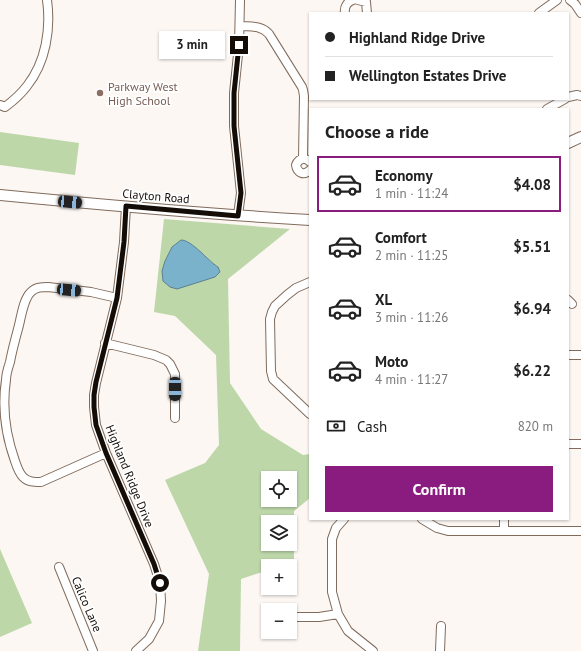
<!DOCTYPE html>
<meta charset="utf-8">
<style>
body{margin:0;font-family:"PT Sans",sans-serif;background:#f2f2f2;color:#222;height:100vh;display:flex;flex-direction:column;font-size:15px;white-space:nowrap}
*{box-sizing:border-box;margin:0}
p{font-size:13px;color:#767676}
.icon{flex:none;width:22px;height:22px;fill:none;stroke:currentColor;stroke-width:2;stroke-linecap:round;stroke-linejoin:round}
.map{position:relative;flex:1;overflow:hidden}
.sheet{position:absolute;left:309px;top:108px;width:260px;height:412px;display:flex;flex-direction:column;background:#fff;border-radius:0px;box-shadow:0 1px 3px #0004}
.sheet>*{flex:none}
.hud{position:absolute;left:309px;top:12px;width:260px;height:88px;border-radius:0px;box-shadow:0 1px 3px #0004;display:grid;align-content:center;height:88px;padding:0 16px;background:#fff}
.fabs{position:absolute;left:261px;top:471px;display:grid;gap:8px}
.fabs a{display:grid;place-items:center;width:36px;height:36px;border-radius:0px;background:#fff;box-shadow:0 1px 3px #0004;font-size:20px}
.end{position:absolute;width:18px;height:18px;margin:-9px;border:5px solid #140c07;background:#fff;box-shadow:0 0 0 2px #fff}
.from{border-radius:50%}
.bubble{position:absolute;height:28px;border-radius:0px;background:#fff;box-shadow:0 1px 3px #0004;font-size:13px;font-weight:800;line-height:28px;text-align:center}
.car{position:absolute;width:12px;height:24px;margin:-12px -6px;border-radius:5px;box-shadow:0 0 3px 1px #0007;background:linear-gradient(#222 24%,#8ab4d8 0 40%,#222 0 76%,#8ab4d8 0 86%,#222 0)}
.hud b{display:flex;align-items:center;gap:14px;height:38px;font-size:15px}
.hud b+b{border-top:1px solid #e0e0e0}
.hud i{width:10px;height:10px;background:#222}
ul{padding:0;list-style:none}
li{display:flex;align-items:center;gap:12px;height:56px;margin:0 8px 6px;padding:0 8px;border:2px solid transparent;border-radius:0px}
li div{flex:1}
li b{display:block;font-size:15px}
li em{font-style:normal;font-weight:800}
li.current{border-color:#8a1c80}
li>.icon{width:36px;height:36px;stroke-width:1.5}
h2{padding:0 16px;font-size:18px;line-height:48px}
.pay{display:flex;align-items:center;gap:10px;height:44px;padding:0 16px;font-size:15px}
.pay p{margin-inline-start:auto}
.action{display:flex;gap:8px;margin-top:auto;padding:8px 16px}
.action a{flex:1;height:46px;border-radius:0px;background:#8a1c80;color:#fff;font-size:16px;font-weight:800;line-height:46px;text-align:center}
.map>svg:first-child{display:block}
.green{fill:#bdd7a9;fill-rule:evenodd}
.water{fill:#7ab2cc;stroke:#5b8091}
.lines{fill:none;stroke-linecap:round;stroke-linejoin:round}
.minor-casing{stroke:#806b5c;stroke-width:10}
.major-casing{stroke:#806b5c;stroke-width:12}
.minor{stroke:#fff;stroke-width:8}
.major{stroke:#fff;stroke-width:10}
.route{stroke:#140c07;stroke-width:5}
.education-dot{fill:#8d6e63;stroke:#fff;stroke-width:1.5}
.labels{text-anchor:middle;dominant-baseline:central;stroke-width:3.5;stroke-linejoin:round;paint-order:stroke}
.education-label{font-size:12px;fill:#785e54;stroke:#fff;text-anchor:start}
.street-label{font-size:12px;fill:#140c07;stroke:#fff}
</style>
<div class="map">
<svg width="581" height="651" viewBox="0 0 581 651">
<rect width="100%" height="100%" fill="#fcf7f3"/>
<path class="green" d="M0,132L79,143L75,175L0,165Z
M164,219L290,229L228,279L230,383L261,429L303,455L310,454V498L294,511V562L281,566H268V570L241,579L240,651H198L209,574L165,480L205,463L219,445L216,355L175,316L154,312ZM181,240L218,267L165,261L172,247ZM268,478H290V500H268ZM268,522H290V544H268Z
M0,549L32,623L0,637Z"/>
<path class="water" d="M181,240C192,240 208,261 218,267L220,272L215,277L177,289L170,287L163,281L162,271L165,261L172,247Z"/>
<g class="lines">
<defs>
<path id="minor" d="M358,0L366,2L367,13
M570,0L575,4L581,13
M345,13C344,7 347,2 353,0
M539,13L557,0
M240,26C251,27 261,25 269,34L302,87L303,90L304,96L303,158
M568,97L577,95L581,96
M0,105L5,107C13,101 21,94 27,86C46,62 51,29 47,0
M547,109L565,99
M310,162C305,157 299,158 296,165C297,173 304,176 310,170
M126,206L124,242L117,298L96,383L94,395V407L96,425L106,453L154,564L160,583L161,601L159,621L149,639L136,651
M238,215L241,193L234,126V93L239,45L240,0
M310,282L296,288L287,295L275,306L272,312L270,319L271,371L273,379L310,414
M568,300L572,304
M105,343L154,355L166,360L170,364L175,374V418
M568,355H581
M568,444H581
M106,453L41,482C34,482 28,482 23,477C19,473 17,467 15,461C6,436 2,407 6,380C6,374 8,368 10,362C12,351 15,340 18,329C21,319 23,299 31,292C36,287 42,287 48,287L91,292L117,298
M344,519L336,528L332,539V592L338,614L348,631L373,651
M422,519L437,528L448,531H581
M504,519V531
M59,567L93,651
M290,617H319L338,614
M440,651L441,626"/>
<path id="major" d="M568,143L581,137
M0,195C103,205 206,214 310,220"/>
</defs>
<use href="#minor" class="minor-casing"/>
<use href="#major" class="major-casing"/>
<use href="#minor" class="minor"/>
<use href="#major" class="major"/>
</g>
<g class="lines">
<path class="route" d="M160,583L154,564L106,453L96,425L94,407V395L96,382L117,298L124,242L126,206L238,216L241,193L234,126V93L239,45"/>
</g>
<circle class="education-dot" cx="100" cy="93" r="4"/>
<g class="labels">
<g class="education-label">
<text x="108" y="86">Parkway West<tspan x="108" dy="14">High School</tspan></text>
</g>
<g class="street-label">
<text transform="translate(156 196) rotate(5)">Clayton Road</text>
<text transform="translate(130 476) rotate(68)">Highland Ridge Drive</text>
<text transform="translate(87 604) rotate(67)">Calico Lane</text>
</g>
</g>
</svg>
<div class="fabs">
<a><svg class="icon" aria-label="locate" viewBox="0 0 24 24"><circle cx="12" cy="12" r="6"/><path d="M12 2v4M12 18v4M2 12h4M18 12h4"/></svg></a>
<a><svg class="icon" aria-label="layers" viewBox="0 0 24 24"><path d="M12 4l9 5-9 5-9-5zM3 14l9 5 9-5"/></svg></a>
<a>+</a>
<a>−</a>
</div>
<i class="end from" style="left:160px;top:583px"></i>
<i class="end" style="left:239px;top:45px"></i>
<div class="bubble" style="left:159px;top:31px;width:66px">3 min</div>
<i class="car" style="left:70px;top:202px;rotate:95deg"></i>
<i class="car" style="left:69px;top:290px;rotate:95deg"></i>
<i class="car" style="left:175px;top:389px;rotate:180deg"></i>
<div class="hud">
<b><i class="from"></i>Highland Ridge Drive</b>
<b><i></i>Wellington Estates Drive</b>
</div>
<section class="sheet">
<h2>Choose a ride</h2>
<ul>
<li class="current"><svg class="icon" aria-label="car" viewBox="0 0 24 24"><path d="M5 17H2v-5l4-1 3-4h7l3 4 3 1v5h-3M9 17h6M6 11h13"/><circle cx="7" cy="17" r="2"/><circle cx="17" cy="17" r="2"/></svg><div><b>Economy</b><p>1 min · 11:24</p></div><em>$4.08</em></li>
<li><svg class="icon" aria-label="car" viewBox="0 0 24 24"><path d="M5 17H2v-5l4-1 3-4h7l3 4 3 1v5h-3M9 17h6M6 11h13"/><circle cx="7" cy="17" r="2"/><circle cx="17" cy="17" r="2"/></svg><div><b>Comfort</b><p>2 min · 11:25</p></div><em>$5.51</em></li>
<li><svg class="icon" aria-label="car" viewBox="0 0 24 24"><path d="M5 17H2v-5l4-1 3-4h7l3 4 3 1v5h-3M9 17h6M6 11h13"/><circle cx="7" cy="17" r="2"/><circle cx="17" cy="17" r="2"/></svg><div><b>XL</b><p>3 min · 11:26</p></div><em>$6.94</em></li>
<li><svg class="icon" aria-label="car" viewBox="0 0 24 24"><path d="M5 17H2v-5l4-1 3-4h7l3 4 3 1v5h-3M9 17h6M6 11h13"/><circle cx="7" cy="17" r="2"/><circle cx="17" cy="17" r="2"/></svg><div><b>Moto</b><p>4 min · 11:27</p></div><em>$6.22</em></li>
</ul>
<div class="pay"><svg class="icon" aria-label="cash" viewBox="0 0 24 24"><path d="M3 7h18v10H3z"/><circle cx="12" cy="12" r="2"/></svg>Cash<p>820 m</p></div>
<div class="action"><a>Confirm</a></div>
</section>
</div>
